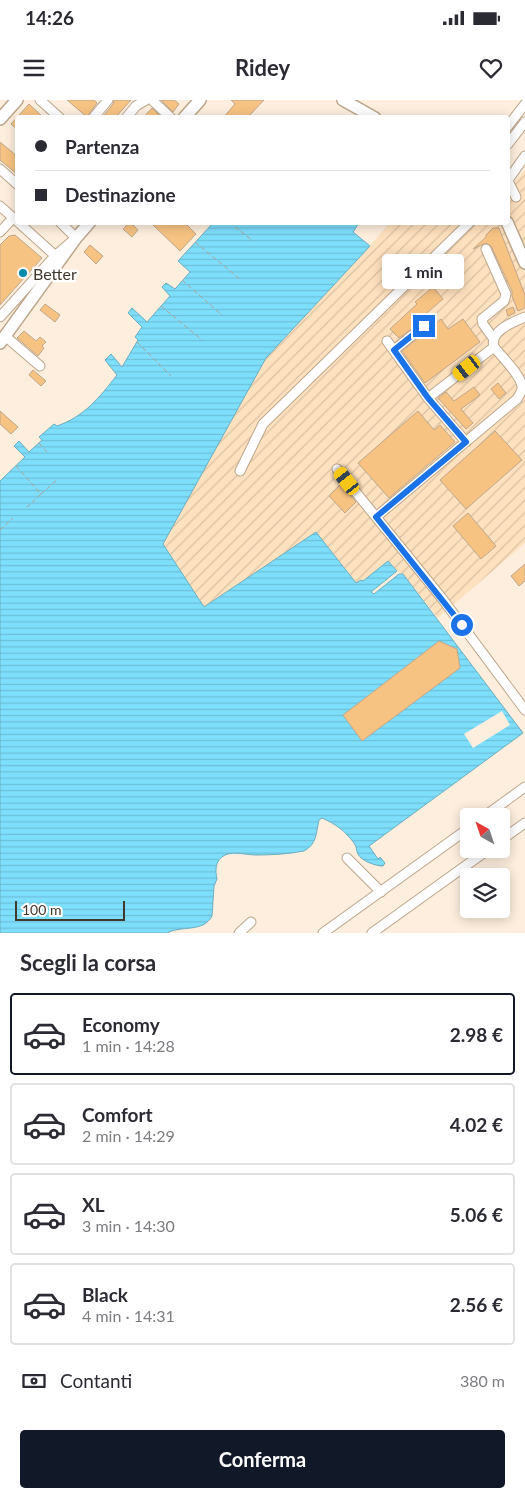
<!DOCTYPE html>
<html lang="it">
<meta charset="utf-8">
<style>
body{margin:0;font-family:Lato,sans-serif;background:#f7f7f7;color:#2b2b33;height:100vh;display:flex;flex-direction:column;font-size:19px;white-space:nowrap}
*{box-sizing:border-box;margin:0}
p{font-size:16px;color:#7c7c81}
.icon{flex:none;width:28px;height:28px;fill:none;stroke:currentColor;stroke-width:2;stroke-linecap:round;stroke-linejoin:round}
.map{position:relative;height:833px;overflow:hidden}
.panel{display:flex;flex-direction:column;background:#fff;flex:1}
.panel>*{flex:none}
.banner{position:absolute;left:15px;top:15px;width:495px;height:110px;border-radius:5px;box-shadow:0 2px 12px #0003;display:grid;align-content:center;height:110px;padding:0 20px;background:#fff}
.needle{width:32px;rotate:320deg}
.tools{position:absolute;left:460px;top:708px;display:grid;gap:10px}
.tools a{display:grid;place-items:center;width:50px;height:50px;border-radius:5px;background:#fff;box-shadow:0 2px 12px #0003;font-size:25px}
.scale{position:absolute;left:15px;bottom:12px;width:110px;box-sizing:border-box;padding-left:5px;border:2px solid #42382d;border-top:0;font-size:14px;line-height:18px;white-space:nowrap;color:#42382d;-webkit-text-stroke:4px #fefefe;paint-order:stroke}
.end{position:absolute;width:22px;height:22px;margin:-11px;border:6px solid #1a73e8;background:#fff;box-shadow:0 0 0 2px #fff}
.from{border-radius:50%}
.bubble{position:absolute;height:35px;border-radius:5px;background:#fff;box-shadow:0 2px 12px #0003;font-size:16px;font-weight:700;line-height:35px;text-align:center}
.car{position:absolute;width:15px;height:30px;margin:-15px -8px;border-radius:6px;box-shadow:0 0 4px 1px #0007;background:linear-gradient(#f5c518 24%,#345 0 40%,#f5c518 0 76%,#345 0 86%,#f5c518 0)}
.banner b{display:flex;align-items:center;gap:18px;height:48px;font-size:19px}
.banner b+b{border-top:1px solid #e1e1e2}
.banner i{width:12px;height:12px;background:#2b2b33}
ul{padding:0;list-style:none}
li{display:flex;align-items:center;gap:15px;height:82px;margin:0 10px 8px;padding:0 10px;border:2px solid #e1e1e2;border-radius:5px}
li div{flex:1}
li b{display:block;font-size:19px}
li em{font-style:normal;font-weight:700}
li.selected{border-color:#111827}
li>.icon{width:45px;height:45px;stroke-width:1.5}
h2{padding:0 20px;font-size:22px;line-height:60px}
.pay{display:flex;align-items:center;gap:12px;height:55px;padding:0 20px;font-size:19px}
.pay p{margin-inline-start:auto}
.button{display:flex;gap:10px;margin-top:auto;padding:10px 20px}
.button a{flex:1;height:58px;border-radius:5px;background:#111827;color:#fff;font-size:20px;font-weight:700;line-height:58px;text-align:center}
.status{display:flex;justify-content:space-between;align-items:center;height:35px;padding:0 25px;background:#fff;direction:ltr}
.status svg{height:14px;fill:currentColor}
header{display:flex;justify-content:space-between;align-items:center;height:65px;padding:0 20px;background:#fff;font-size:22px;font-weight:700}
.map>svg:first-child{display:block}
.industrial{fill:url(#industrial-furrows)}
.water{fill:url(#water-rules);stroke:#6cadbf}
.pier{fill:#fdeedd}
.building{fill:#f7c383;stroke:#bea78c}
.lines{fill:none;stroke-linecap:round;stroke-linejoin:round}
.minor-casing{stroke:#bda68b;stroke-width:11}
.major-casing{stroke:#bda68b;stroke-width:14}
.path{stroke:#aea193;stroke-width:1;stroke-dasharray:5 2.5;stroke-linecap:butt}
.minor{stroke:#fff;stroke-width:9}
.major{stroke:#fff;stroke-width:11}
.route{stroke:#1a73e8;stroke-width:6}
.poi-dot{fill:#018cab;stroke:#fefefe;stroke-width:2}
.labels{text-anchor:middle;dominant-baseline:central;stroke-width:5;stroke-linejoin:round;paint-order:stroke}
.poi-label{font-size:16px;fill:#42382d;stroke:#fefefe;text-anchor:start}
</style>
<div class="status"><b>14:26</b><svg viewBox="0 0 49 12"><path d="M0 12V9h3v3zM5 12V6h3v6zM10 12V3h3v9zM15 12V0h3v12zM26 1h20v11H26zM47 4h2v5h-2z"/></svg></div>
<header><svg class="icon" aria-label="menu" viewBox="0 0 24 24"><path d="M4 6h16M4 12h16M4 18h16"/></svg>Ridey<svg class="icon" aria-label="heart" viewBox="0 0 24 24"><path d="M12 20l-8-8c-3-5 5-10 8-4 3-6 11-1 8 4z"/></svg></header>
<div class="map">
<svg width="525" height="833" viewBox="0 0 525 833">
<defs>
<pattern id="industrial-furrows" width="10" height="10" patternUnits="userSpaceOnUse" patternTransform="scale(1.25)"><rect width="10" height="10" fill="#fee1be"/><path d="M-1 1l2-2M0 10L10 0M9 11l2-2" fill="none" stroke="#dbc2a4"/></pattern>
<pattern id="water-rules" width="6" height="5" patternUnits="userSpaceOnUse" patternTransform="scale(1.25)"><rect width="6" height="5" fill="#7edffd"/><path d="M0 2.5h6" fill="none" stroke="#6ec0d9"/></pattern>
</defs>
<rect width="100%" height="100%" fill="#fdeedd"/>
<path class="industrial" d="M525,69V443L438,518L403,474L397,471L388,461L363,482L356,483L316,432L204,507L163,443L266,258L357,160L390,123L508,122V87H511Z"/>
<path class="water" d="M337,122L359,123L353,132L370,146L266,258L163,444L204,507L316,432L356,483L361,480L363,481L388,461L397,471L371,492L374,494L399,474H403L523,633L369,746L378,759L380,757L385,763L383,766C376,766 361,761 358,754C356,750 357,747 354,743C345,731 336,724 322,718L319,720C316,733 317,744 304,751C288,754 272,755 256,755C247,755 234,751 225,755C215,760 215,770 217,779L214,786L212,816C203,833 182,825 167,833H0V381L25,357L14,346L19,341L29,352L42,340L39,337L54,324L57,326C85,316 99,298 117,275L105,260L111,254L122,267L138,240L135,237L142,227L128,213L132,208L147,222L170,196L162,187L166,183L175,189L190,172L178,161L213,123Z"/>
<path class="pier" d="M502,611L510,625L473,648L464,634Z"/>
<path class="building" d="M67,0H94L97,3L87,17Z
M114,0H131L115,18H102L113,4Z
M161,0H174L179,4L173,12Z
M231,0H264L248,17L223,18L235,4Z
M29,4L44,18H18V30L11,24Z
M152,8L160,16L159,18H143Z
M0,42L18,57V75L0,60Z
M130,122L138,130L132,137L123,129Z
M150,122H184L196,134L180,151Z
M493,128H499L525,195V208L518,211L512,196V191L491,146L486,143L473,149L486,137V135Z
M15,135L42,158L0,205V145L9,136Z
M90,145L103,156L96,164L84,152Z
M433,187L443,199L421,218L423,220L399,238L390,229L417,204L415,202Z
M45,204L60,215L55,222L40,210Z
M513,207L515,213L508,216L506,210Z
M441,219L448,229L463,219L480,242L425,283L402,251Z
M24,231L36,241L40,237L46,242L42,246L44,248L38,256L17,238Z
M33,270L46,281L41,286L29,275Z
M498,283L506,293L499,299L491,289Z
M474,287L480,295L461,309L473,323L466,329L438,298L446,292L454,301Z
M0,311L18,327L11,334L0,324Z
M418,311L434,330L440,325L455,342L389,398L358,363Z
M495,331L522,360L466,409L440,380Z
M341,384L356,402L345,413L329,396Z
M468,413L496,446L481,459L453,426Z
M525,464V481L519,486L511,476Z
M439,541L457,549L460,568L362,641L343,615Z"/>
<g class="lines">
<defs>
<path id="minor" d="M40,0L60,18
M152,0L171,18
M93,18L108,0
M126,18L136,6L146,0
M508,26L525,4
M508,44L525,22
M0,69L18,85
M508,80L525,56
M508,81L516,97
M0,106L18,122
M18,122L59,159
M0,132L13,118
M486,149L506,194L504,201L482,219L483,224L493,238
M0,217L55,156L76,138L60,122
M5,236L40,266
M387,241L428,298L466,342
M394,250L424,226
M428,298L494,247
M337,369L441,497L525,610
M240,371L263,324L470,122
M376,417L517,299C519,295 522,292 522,288C523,277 501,256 494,247C489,231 513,222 525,217
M485,716L525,687
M501,740L525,723
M347,758L381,792
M239,833L251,822
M323,833L469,728
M372,833L489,749"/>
<path id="major" d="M343,0L375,18
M184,18L200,0
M0,19L17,0
M507,122L525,163
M0,243L76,138L90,122"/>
</defs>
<use href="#minor" class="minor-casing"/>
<use href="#major" class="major-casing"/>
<path class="path" d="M229,122L253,141
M195,142L241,180
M182,180L222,215
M161,206L202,240
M137,242L171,276
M39,343L47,352
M16,366L41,394L27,407
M41,394L58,379
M0,430L13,418"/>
<use href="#minor" class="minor"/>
<use href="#major" class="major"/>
</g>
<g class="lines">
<path class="route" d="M424,226L394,250L428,298L466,342L376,417L462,525"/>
</g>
<circle class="poi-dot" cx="23" cy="173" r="5"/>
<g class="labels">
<g class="poi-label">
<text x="33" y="173">Better</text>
</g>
</g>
</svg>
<div class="tools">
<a><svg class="needle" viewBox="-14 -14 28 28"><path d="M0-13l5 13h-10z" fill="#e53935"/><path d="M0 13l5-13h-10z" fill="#7c7c81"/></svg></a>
<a><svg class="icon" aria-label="layers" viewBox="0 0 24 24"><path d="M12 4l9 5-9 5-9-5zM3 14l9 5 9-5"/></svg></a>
</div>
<div class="scale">100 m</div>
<i class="end from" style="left:462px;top:525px"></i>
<i class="end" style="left:424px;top:226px"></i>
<div class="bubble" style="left:382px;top:154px;width:82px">1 min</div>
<i class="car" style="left:467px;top:268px;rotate:232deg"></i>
<i class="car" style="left:347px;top:381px;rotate:321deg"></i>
<div class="banner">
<b><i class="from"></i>Partenza</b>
<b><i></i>Destinazione</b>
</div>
</div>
<section class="panel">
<h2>Scegli la corsa</h2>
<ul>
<li class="selected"><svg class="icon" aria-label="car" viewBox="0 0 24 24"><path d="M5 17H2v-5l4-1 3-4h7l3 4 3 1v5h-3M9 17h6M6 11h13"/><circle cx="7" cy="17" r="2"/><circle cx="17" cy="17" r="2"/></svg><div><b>Economy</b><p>1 min · 14:28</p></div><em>2.98 €</em></li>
<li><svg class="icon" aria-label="car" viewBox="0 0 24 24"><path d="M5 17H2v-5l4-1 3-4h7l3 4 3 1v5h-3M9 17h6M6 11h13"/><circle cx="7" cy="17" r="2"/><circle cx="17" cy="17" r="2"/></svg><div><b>Comfort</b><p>2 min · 14:29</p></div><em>4.02 €</em></li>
<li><svg class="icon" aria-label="car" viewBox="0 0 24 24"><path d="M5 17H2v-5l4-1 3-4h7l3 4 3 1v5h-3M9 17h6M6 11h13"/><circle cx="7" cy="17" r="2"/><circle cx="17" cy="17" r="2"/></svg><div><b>XL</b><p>3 min · 14:30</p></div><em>5.06 €</em></li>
<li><svg class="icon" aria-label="car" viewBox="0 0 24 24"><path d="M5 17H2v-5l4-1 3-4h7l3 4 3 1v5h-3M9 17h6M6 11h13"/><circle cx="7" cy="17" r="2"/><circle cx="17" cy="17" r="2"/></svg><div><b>Black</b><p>4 min · 14:31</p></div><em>2.56 €</em></li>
</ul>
<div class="pay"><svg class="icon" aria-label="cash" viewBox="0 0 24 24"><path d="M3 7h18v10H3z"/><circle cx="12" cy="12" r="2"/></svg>Contanti<p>380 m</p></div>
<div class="button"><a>Conferma</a></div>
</section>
